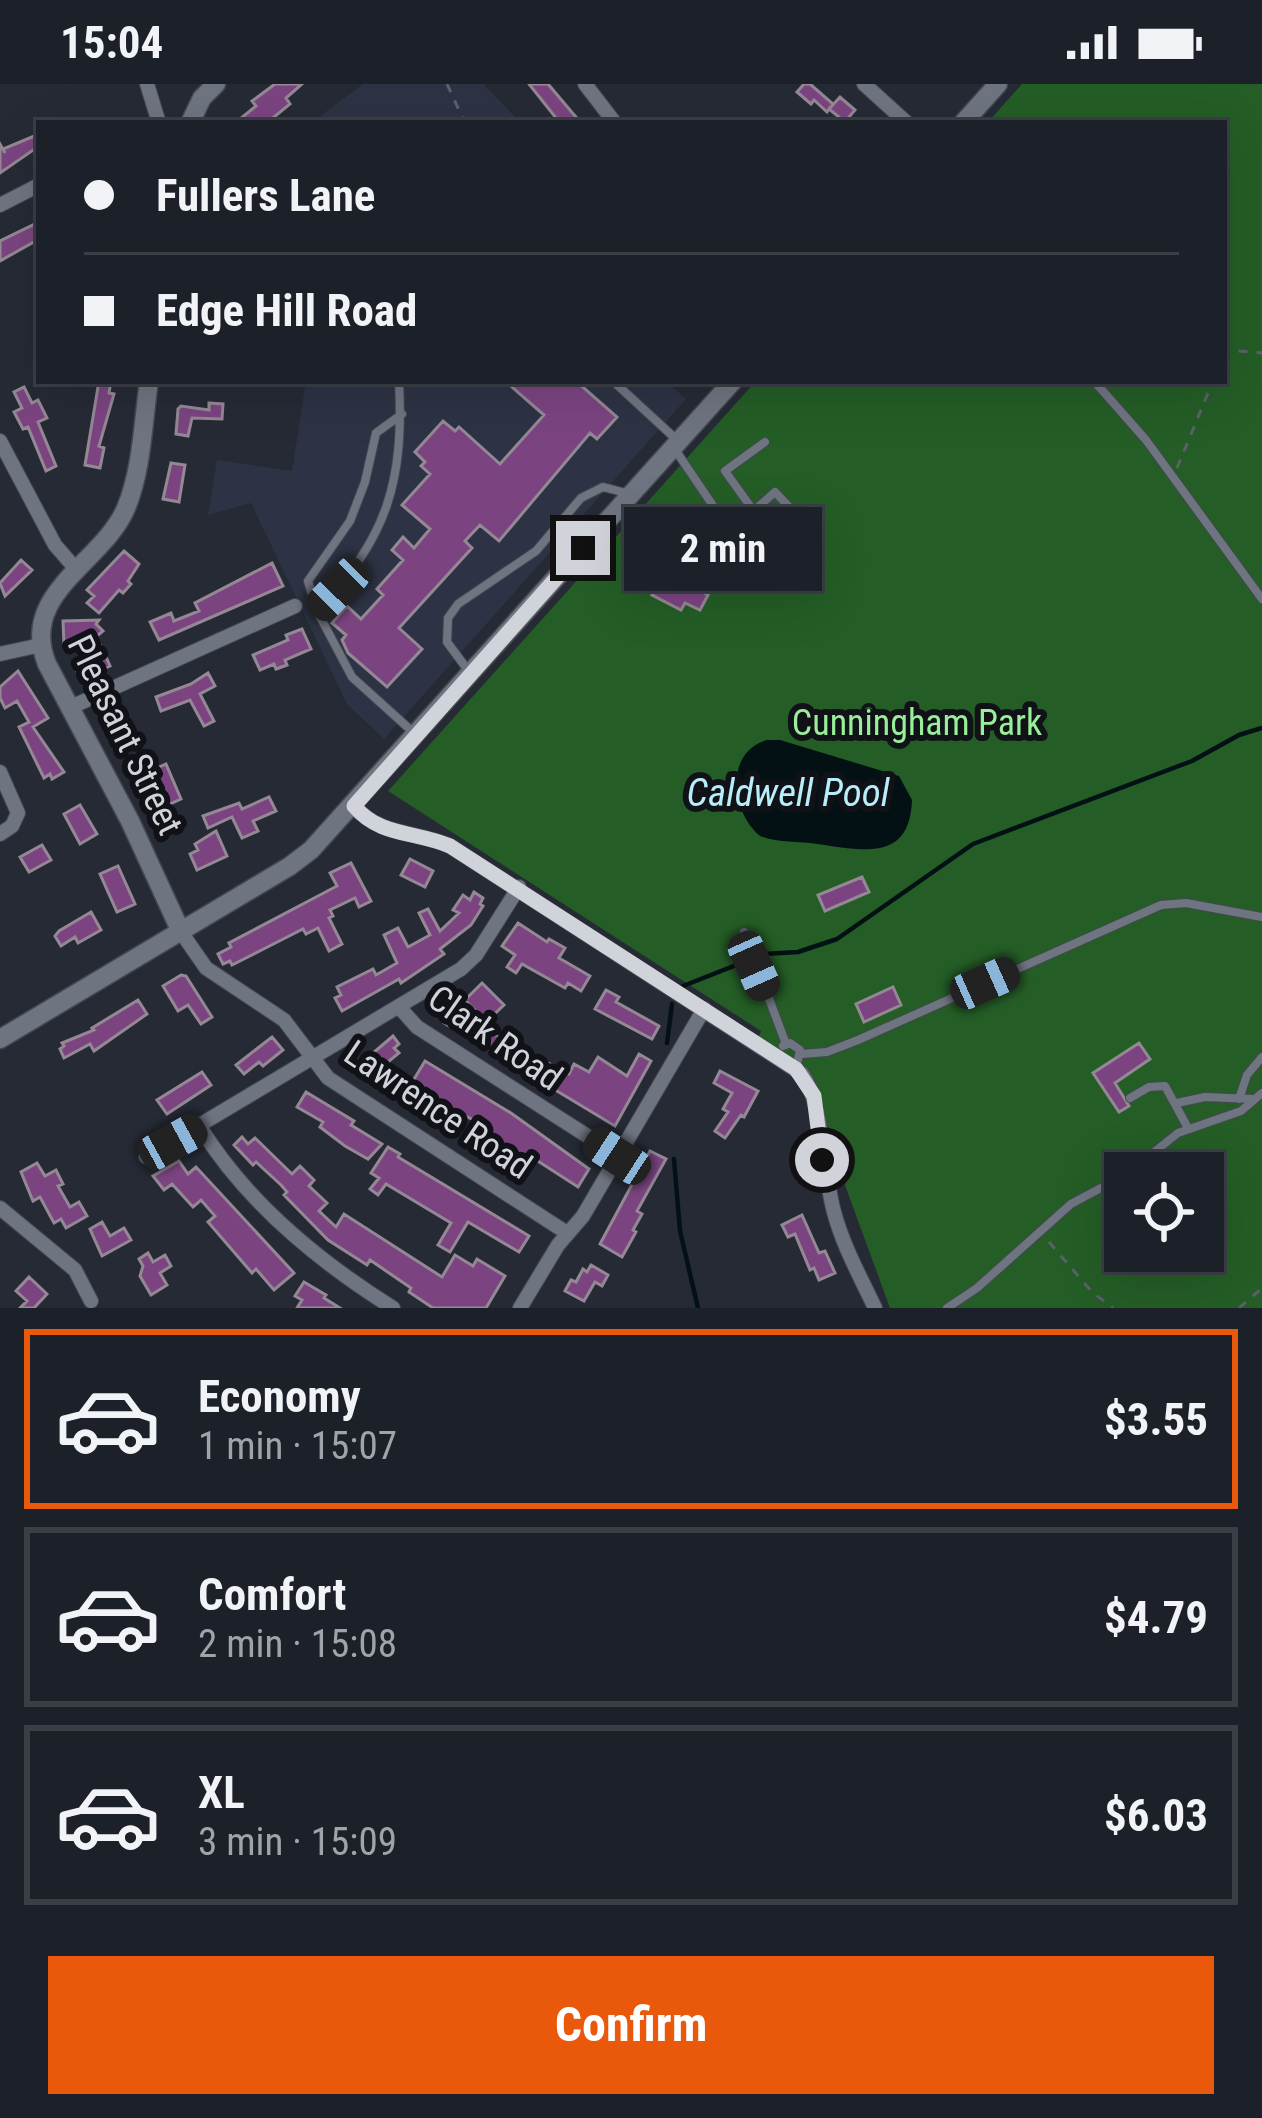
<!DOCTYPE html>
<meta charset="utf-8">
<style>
body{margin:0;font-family:"Roboto Condensed",sans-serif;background:#292d34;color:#f1f3f6;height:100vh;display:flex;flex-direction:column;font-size:45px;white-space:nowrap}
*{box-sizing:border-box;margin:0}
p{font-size:39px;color:#a0a3a8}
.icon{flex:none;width:66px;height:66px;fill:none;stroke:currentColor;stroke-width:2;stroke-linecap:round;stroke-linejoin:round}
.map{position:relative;height:1224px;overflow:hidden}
.drawer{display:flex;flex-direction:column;background:#1c2028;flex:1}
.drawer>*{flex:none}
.banner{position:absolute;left:36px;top:36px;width:1191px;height:264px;border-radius:0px;box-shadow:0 12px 48px #0002,0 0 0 3px #3a3e45;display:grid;align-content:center;height:264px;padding:0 48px;background:#1c2028}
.tools{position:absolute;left:1104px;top:1068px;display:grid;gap:24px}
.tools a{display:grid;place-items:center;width:120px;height:120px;border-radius:0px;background:#1c2028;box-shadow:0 12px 48px #0002,0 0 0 3px #3a3e45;font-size:60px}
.end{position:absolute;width:54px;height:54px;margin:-27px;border:15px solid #d1d3db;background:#111;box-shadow:0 0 0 6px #111}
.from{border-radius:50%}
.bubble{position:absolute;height:84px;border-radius:0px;background:#1c2028;box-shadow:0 12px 48px #0002,0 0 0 3px #3a3e45;font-size:39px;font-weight:700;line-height:84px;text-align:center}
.car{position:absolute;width:36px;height:72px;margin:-36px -18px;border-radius:15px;box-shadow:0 0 9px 3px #0007;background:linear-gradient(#222 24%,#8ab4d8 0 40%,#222 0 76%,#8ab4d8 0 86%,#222 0)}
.banner b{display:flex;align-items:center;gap:42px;height:114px;font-size:45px}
.banner b+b{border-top:3px solid #3a3e45}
.banner i{width:30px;height:30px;background:#f1f3f6}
ul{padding:21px 0 0;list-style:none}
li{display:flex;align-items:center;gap:36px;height:180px;margin:0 24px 18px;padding:0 24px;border:6px solid #3a3e45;border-radius:0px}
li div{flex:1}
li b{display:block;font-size:45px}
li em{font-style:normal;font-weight:700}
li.selected{border-color:#ea580c}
li>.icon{width:108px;height:108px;stroke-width:1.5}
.primary-button{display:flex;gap:24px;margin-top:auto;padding:24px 48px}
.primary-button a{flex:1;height:138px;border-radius:0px;background:#ea580c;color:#fff;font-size:48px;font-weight:700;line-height:138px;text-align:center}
.status{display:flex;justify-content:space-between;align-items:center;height:84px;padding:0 60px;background:#1c2028;direction:ltr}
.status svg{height:33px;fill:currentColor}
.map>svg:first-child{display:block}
.built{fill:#2d3344}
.green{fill:#245d26;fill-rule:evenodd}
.water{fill:#031114}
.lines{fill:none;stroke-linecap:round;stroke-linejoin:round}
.stream{stroke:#031114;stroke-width:4.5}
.building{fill:#7b4481;stroke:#938894;stroke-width:3}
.service-casing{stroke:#454851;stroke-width:10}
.minor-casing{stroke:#454851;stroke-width:16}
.tertiary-casing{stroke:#454851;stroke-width:21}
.path{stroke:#5d606a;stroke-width:3;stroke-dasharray:9 9;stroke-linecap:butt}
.service{stroke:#6f7481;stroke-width:8}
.minor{stroke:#6f7481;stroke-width:14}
.tertiary{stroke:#6f7481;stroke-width:18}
.route{stroke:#d1d3db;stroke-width:15}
.labels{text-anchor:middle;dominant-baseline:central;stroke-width:12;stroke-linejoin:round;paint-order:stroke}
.park-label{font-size:36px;fill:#99ef99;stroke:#111217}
.street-label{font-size:36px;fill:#d1d3db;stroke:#111217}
.water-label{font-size:39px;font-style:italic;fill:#b7eef9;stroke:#111217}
</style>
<div class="status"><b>15:04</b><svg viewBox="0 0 49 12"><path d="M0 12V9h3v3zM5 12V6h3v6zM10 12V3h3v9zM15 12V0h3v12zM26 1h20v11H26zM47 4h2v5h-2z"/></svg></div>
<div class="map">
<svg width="1262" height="1224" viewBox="0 0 1262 1224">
<rect width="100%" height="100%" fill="#262a35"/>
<path class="built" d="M363,0H483L521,39H311Z
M306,297H666L686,315L384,655L347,620L251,419L208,431L217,376L292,387Z"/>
<path class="green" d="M1022,0H1262V1224H890L846,1104L814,995L798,978L758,955L761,947L388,707L756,297H1224V39H987ZM1125,1089H1203V1167H1125Z"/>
<path class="water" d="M767,656H780L899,692L912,716C910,779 861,766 817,760C798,757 778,759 760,752C731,728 724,668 767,656Z"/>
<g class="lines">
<path class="stream" d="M683,902L764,870L798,868L837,855L973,760L1192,677L1239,651L1262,644
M667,959L672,920
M674,1075L680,1147L698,1224"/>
</g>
<path class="building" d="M275,0H302L286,14L290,20L274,33L278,39H235L256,22L252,17Z
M529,0H548L581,39H560Z
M804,0H810L833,20L830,24L840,13L855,26L845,38L829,25L827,28L814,16L811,20L797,8Z
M39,50V62L0,89V60L5,69L3,65Z
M39,138V155L0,177V157Z
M99,297H111L109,309L114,310L99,362L104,364L100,384L85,381Z
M505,297H576L617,333L597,355L590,349L499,457L480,441L465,457L472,464L399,544L422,565L387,603L348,569L342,556L346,551L332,539L347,522L361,535L383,511L377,505L403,476L392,466L403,453L414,464L430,445L402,421L430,390L421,382L425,378L415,368L443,337L455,347L459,343L500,380L544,331Z
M24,303L32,319L38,316L47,334L38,338L56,382L46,387L28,343L23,345L14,328L22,324L14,308Z
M209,319L223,320L222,335L192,334L188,352L176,350L178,325L181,322L209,326Z
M171,379L185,381L179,418L163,415Z
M676,465L706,480L694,503L708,511L700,526L685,519L681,526L652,511L657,501L650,497L660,478L667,481Z
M124,467L139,480L128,497L131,500L123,509L119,506L99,529L87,519L94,512L87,506Z
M21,476L32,486L5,512L0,499Z
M272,479L283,502L159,556L150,538L171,529L174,537L199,527L195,519Z
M99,536L96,540L103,547L97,552L100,560L64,561L63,537Z
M302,545L311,565L285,576L287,581L276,585L274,580L260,586L253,571L288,556L286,551Z
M103,566L110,582L80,595L73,578Z
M18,587L48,634L33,643L64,688L52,695L50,690L44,694L19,643L29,638L17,617L5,624L0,614V603Z
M208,589L215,602L200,610L214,637L204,642L190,616L161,627L156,613L191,600Z
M166,680L181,715L161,724L146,689Z
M269,713L276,727L253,737L258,747L242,754L232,733L208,744L203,732L239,719L242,725Z
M80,721L97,750L80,760L64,730Z
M216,747L227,772L197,786L190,770L198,766L195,760Z
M42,761L51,776L29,788L20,773Z
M410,775L433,787L425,803L401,791Z
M351,779L371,817L359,823L355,814L330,826L333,832L329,834L342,860L329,867L318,844L306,850L303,845L232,881L230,877L223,880L218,870L231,863L229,859L337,802L330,789Z
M118,782L135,820L117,828L100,790Z
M862,793L869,808L825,827L818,811Z
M474,808L483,814L480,820L483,822L471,841L440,865L444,870L401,899L399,895L342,927L335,914L341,911L337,903L373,885L376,891L397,879L384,851L398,844L408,863L430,851L419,829L428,825L440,847L459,829L453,826L463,811L470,816Z
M91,828L101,846L78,859L75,853L61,862L55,852L59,847Z
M518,839L547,858L549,855L565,864L559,874L590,892L581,907L568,899L565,904L522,880L516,889L507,883L515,871L502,862Z
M181,891L186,892L212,933L201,940L188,921L178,927L163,902Z
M482,899L504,921L486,938L465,916Z
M893,903L901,921L864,938L856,920Z
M606,906L619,913L616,918L659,942L652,955L595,925Z
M138,916L147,930L94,967L90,960L64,974L60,965L64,962L62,959L94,946L92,944Z
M451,927L569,990L574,980L589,988L598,973L627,992L639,970L651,977L615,1042L444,939Z
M393,952L399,960L394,964L399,969L377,987L366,975Z
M272,953L283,966L263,982L259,978L244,990L236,981Z
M1139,959L1150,975L1115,999L1129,1022L1119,1028L1093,989Z
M425,977L511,1029L589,1085L578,1103L527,1070L520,1081L510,1075L515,1067L477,1048L482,1040L408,1005Z
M720,987L758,1007L744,1033L741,1031L725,1054L715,1047L728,1028L723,1025L732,1009L714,999Z
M202,988L211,1001L167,1030L157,1016Z
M306,1008L354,1037L351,1041L382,1060L368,1075L345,1062L320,1043L323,1038L297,1023Z
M242,1053L248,1060L255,1054L292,1090L300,1082L314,1096L309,1102L327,1119L319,1127L336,1143L344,1130L442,1193L455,1171L473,1182L477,1175L505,1192L486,1224H433L409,1208L411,1204L370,1176L367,1181L328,1156L284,1111L287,1108L281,1101L256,1078L253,1081L234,1061Z
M388,1063L400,1070L398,1073L529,1152L519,1168L468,1138L450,1168L438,1161L451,1139L386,1100L378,1111L370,1105L379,1094L371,1089Z
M650,1067L666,1075L637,1127L642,1130L633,1146L636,1148L622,1173L600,1160Z
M179,1077L188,1090L196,1083L294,1189L274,1206L256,1185L252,1189L208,1138L215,1132L201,1116L193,1123L172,1100L164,1106L153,1092Z
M37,1079L45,1092L56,1086L63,1100L58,1102L70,1123L79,1118L87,1132L66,1144L61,1135L54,1139L40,1113L33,1117L21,1088Z
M802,1131L819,1169L825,1167L835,1189L819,1196L814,1184L810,1186L795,1150L788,1153L782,1141Z
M102,1138L110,1152L124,1144L131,1156L102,1172L90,1145Z
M148,1169L153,1178L165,1171L171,1182L160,1189L167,1201L151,1211L140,1192L143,1182L139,1175Z
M591,1181L608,1191L602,1202L595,1198L584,1217L565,1207L571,1196L576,1198L583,1185L587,1188Z
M29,1193L47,1210L34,1224H20L27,1217L16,1207Z
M304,1198L326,1211L324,1214L340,1224H297L302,1216L295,1212Z"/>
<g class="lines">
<defs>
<path id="service" d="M399,297C404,398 388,453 317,527L352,593L414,649
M613,297L677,356
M1094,297L1146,356L1262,515
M674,364L722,435L747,463L726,483
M753,426L725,387L765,358
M748,431L788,473
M732,446L775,408L813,448L763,497L738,472
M317,527L308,497L350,437L365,398L376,349L402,330
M470,589L447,558L448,534L458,520L536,467L581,414L603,403L630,410
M744,848L786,960
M783,962L790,959L800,966L796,985
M802,970L827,968L858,956L1161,821L1186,819L1262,833
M1130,1014L1149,1003L1165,1002L1188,1044
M1239,1015L1247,991L1262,973
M1177,1019L1205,1013L1253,1015
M1128,1089L1178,1049L1241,1027L1262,1009
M947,1224L977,1204L1071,1120L1125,1091"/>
<path id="minor" d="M147,0L159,39
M585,0L615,39
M864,0L907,39
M0,121L39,101
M0,357L55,461L75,484
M0,570L41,561
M71,623L295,522
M0,688L18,729L12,742L0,750
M354,722C380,753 415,746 450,762L802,990C823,1018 823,1089 834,1128C843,1162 860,1192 875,1224
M181,848L206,884L284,936L328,994L567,1149
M400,924L417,943L617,1071
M200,1043C247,1119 318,1177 393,1224
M146,1073L461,885L476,871L519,803
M0,1124L75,1186L91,1217
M520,1224L558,1161L583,1132L704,925"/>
<path id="tertiary" d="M190,39L202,14L216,0
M963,39L998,0
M149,297C143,338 142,386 126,424C103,479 18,509 47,580L130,737L181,848
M0,955L290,782L311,766L733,297"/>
</defs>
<use href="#service" class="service-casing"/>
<use href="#minor" class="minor-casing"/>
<use href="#tertiary" class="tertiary-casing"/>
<path class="path" d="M447,0L465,39
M1224,271L1226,266L1262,269
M1177,384L1213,297
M1049,1158L1092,1208L1113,1224
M1239,1224L1262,1204"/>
<use href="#service" class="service"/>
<use href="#minor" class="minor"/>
<use href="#tertiary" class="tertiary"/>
</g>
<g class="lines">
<path class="route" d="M583,464L354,722C380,753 415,747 450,762L796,985L814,1012L822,1076"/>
</g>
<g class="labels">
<g class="park-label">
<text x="917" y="639">Cunningham Park</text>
</g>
<g class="street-label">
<text transform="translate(125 651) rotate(64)">Pleasant Street</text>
<text transform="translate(495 954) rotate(35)">Clark Road</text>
<text transform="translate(438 1026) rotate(34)">Lawrence Road</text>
</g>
<g class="water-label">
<text x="788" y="709">Caldwell Pool</text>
</g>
</g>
</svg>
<div class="tools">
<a><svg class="icon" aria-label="locate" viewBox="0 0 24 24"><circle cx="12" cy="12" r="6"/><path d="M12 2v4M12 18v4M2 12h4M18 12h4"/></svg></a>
</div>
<i class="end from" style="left:822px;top:1076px"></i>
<i class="end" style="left:583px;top:464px"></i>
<div class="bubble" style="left:624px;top:423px;width:198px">2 min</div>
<i class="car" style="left:338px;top:505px;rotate:224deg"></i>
<i class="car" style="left:754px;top:882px;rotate:156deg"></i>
<i class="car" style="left:985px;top:899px;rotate:66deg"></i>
<i class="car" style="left:173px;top:1058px;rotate:61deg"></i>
<i class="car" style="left:617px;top:1072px;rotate:303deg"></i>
<div class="banner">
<b><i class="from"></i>Fullers Lane</b>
<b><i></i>Edge Hill Road</b>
</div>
</div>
<section class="drawer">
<ul>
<li class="selected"><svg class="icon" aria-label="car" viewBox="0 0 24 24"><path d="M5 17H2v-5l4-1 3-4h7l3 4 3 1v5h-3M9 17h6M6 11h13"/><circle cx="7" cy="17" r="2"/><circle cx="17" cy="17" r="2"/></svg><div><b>Economy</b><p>1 min · 15:07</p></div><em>$3.55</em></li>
<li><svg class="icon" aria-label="car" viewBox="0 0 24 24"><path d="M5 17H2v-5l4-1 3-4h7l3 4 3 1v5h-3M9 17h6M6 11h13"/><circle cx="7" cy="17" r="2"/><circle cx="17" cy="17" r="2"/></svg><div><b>Comfort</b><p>2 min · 15:08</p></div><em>$4.79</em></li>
<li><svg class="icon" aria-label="car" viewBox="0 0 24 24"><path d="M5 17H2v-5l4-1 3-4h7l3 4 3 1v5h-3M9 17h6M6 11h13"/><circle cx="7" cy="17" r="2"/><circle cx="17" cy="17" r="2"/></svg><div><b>XL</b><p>3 min · 15:09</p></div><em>$6.03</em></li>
</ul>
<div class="primary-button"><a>Confirm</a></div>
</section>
